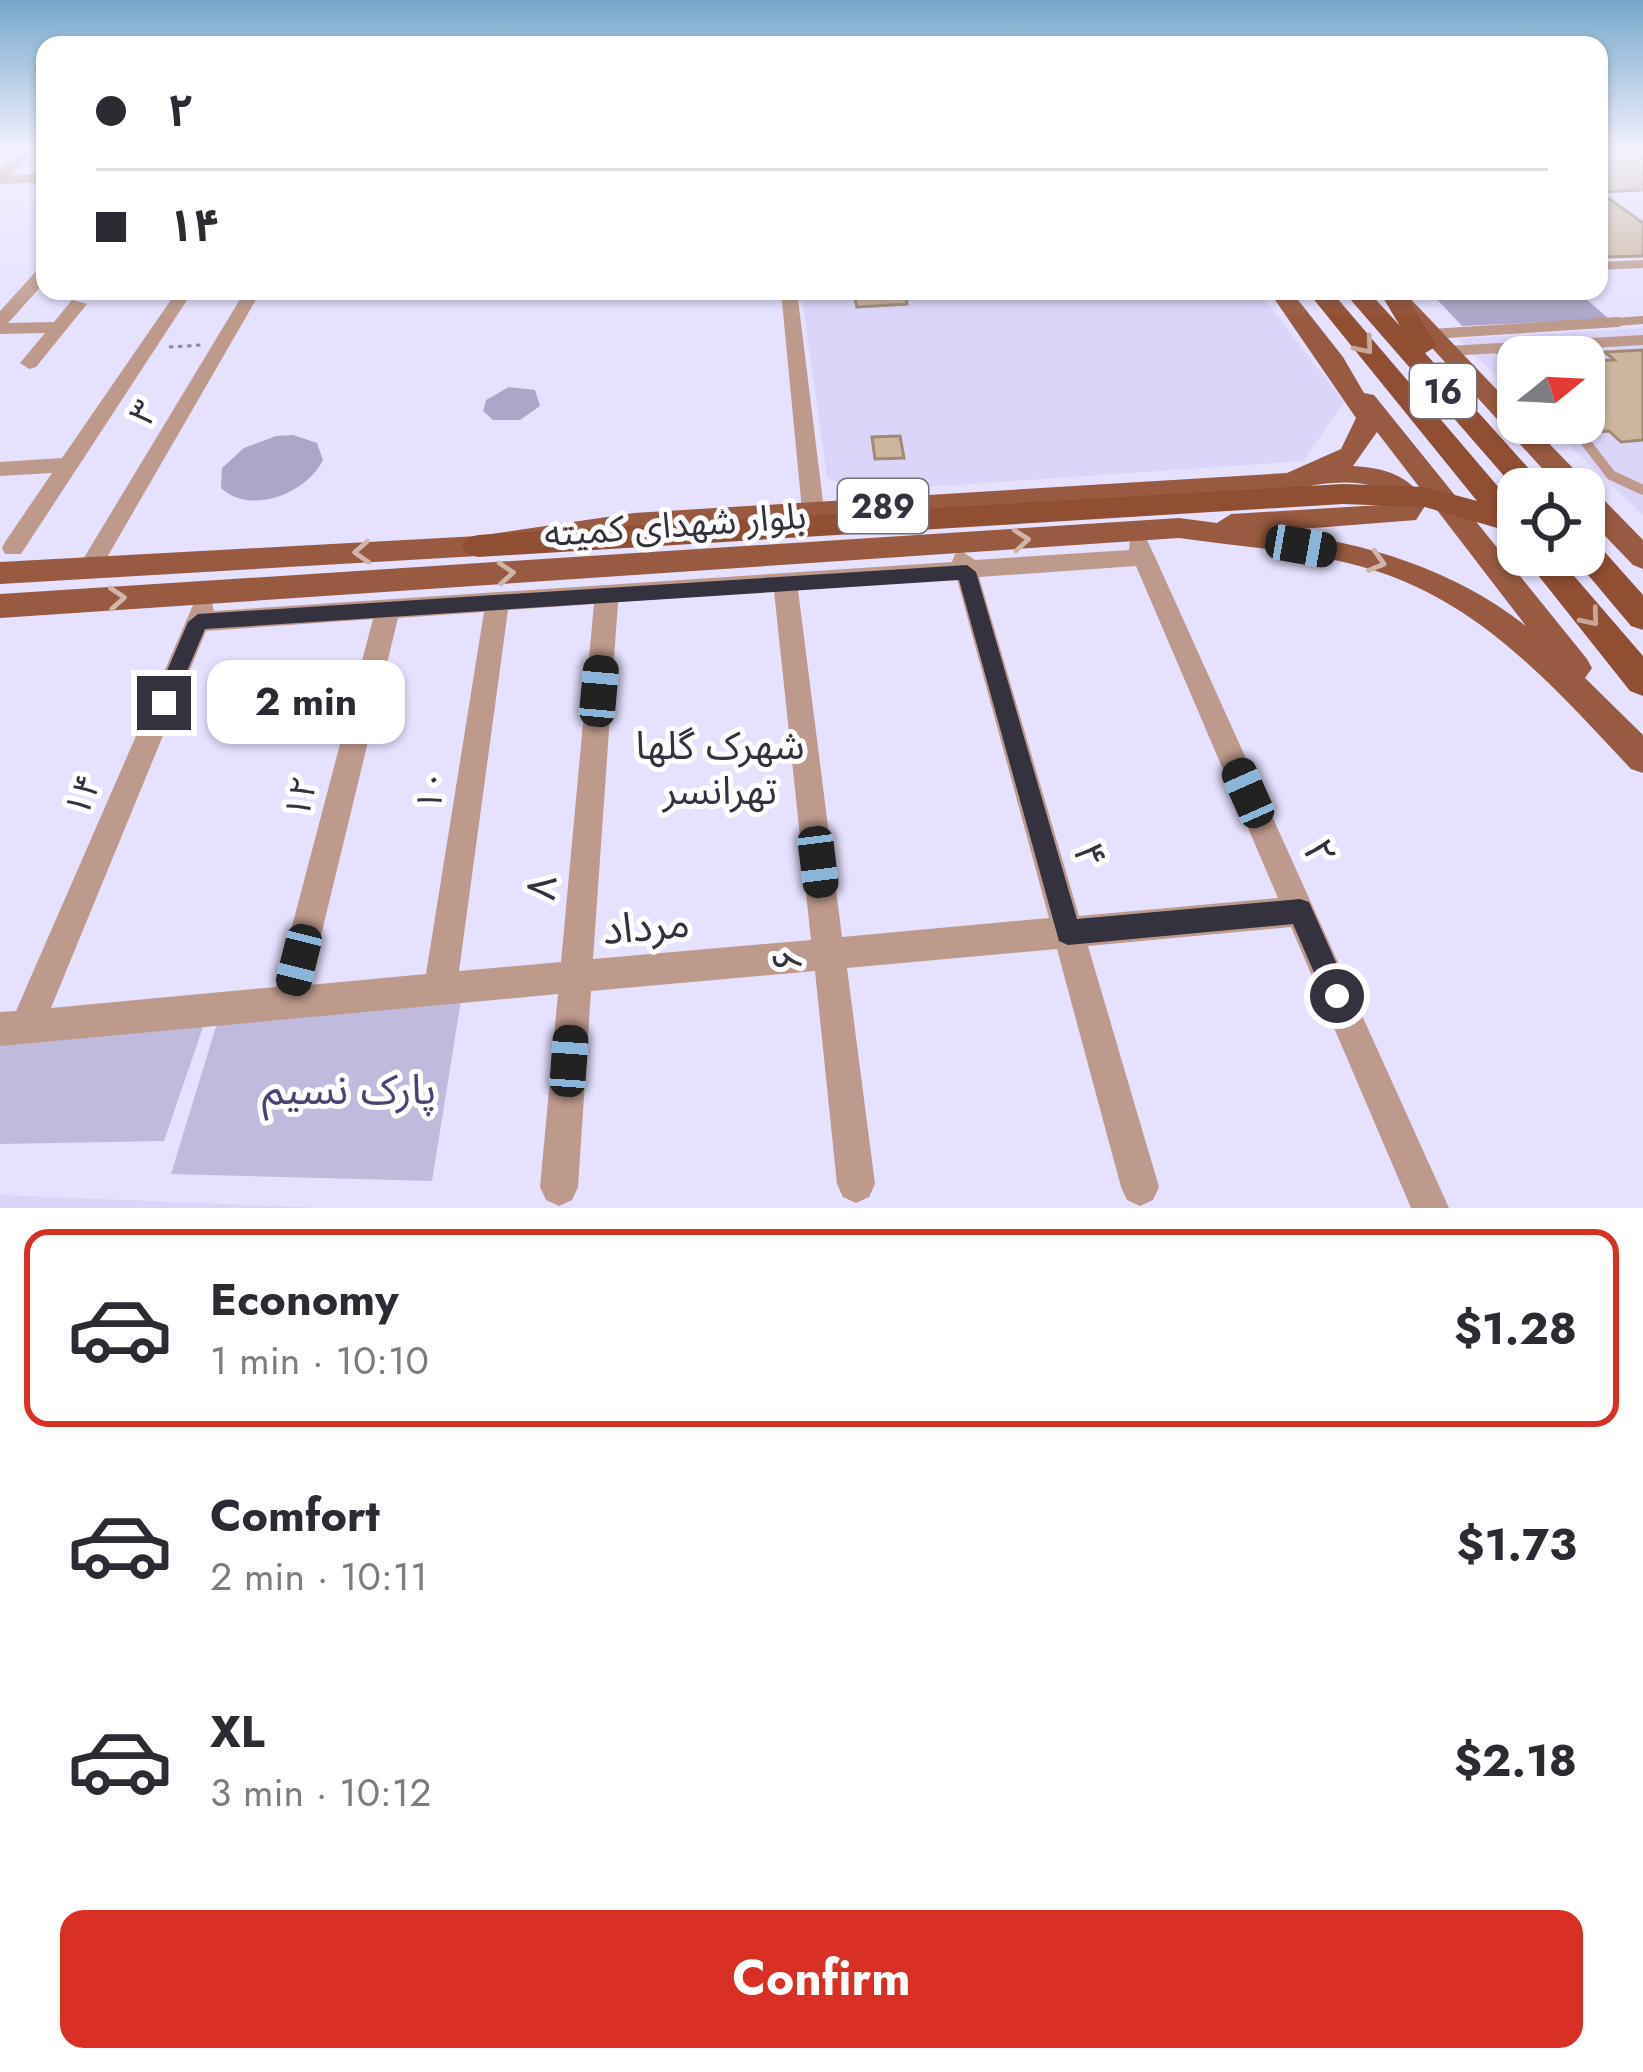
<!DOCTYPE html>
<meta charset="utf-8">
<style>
body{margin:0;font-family:Jost,"Noto Sans Arabic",sans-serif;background:#f2f2f3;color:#2b2b33;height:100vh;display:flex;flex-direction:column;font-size:45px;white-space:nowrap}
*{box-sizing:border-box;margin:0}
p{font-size:39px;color:#7c7c81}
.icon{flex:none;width:66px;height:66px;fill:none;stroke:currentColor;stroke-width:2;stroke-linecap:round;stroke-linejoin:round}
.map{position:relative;height:1208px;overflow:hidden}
.sheet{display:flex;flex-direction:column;background:#fff;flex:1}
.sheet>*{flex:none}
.hud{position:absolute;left:36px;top:36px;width:1572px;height:264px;border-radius:24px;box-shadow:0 3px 9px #0004;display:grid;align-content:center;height:264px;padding:0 60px;background:#fff}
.needle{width:78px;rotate:72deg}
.buttons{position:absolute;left:1497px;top:336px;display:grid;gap:24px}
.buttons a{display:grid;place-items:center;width:108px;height:108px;border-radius:24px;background:#fff;box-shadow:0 3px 9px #0004;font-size:60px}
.end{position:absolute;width:54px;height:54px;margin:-27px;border:15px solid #34323e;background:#fff;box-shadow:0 0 0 6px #fff}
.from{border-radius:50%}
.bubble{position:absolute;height:84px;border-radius:24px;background:#fff;box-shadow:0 3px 9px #0004;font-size:39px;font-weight:700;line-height:84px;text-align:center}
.car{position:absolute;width:36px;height:72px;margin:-36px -18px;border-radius:15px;box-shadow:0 0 9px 3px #0007;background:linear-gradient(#222 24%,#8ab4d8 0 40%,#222 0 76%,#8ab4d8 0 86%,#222 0)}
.hud b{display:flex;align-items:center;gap:42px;height:114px;font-size:45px}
.hud b+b{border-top:3px solid #e1e1e2}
.hud i{width:30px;height:30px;background:#2b2b33}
ul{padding:21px 0 0;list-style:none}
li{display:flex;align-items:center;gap:36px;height:198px;margin:0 24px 18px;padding:0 36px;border:6px solid transparent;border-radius:24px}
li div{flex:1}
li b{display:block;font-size:45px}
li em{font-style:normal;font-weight:700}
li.current{border-color:#d93025}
li>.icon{width:108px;height:108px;stroke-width:1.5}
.primary-button{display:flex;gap:24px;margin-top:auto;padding:24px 60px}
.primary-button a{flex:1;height:138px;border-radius:24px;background:#d93025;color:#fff;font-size:48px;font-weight:700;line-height:138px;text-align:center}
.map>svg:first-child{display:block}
.built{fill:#dbd5fa}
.green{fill:#c0bbdc}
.forest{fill:#aca7c8}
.building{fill:#cdb69f;stroke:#a08a74;stroke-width:3}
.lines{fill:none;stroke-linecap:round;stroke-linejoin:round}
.path{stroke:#8d8a9f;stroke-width:3;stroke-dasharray:4.5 4.5;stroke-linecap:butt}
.service-far1{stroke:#be9a8c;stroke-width:8}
.service{stroke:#be9a8c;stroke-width:10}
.minor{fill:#be9a8c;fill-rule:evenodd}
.primary{fill:#985a40;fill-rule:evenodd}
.trunk{fill:#904e32;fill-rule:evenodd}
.oneway{stroke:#c8a698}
.oneway2{stroke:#d1b5a9}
.route{fill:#34323e}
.labels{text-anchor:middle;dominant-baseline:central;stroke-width:10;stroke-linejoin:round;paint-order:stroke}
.shield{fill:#fff;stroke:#717078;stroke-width:3}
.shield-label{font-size:33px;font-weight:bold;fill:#34323e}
.street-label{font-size:36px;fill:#34323e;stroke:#fff}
.neighbourhood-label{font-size:39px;fill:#34323e;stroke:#fff}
.near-street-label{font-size:42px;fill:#34323e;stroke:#fff}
.near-park-label{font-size:42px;fill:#4d4372;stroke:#fff}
</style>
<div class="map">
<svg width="1643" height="1208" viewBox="0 0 1643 1208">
<rect width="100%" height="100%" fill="#e5e1ff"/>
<path class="built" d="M801,291H1258L1344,402L1303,461L854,492L827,477Z
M1643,328V515L1546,423H1584V357H1518V396L1458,339Z
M0,1195L324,1208H0Z"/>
<path class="green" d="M463,988L432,1181L171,1174L221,1010Z
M204,1024L164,1141L0,1144V1036Z"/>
<path class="forest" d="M1429,291H1577L1609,319L1462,326Z
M509,387L535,390L540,406L520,420H493L483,411L486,400Z
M276,436L293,435L317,443L323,460C307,493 251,516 221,488L222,468L244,448Z"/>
<path class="building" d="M1599,149H1643V190L1600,192L1643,223V256L1607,257L1599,251Z
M853,291H906L907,304L857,307Z
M1643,350V440L1621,442L1609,431L1593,432L1584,423V361L1614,360L1605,352Z
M900,436L904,458L875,459L872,437Z"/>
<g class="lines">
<path class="path" d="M169,347L202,345"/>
<path class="service-far1" d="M1599,266L1643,264
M1573,325L1643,320"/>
<path class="service" d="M1432,334L1618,322
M1498,348L1518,369
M1448,351L1643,340
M1571,423L1611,475L1643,490"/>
<path class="minor" d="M23,149H38L10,175L45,174V182L0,184V169Z
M45,267V282L8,323L54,322L72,300L87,304L36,367L29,369L20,363L45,333L0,334V311L39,268Z
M177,291H193L21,554H5L2,548L5,542L52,473L0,476V462L62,458Z
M245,291H261L98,573H82L78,567L82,561Z
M781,291H797L824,510L813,518L802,510Z
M1138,536L1146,538L1155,557L1449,1208H1411L1291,927L1088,946L1159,1187L1153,1200L1140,1206L1127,1200L1121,1187L1057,949L847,968L875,1184L869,1197L856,1203L843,1197L837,1184L815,971L591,991L578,1187L572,1200L559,1206L546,1200L540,1187L558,994L0,1046V1012L16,1011L194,603H212L214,611L952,562L955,554L963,552L975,560L1129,550L1130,538ZM1136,566L1278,898L1079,916L979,577ZM957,579L1049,918L842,937L798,590ZM774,591L811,940L593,959L618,602ZM594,604L561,962L459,971L508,610ZM484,612L426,974L309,985L398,618ZM373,619L276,987L51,1008L206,631Z"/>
<path class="primary" d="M1269,291H1291L1343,357L1364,393L1374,395L1587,659L1592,668L1585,678L1643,735V773L1631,769C1560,693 1488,611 1388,575C1322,551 1248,548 1179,538L0,618V594L1179,518L1217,523L1231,514L1398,504C1380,473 1318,482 1288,491L634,533L478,556L0,584V562L478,536L634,513L1287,473L1341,449L1356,418ZM1377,432L1526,626C1452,568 1368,544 1276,531L1416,520L1427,503C1409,475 1385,468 1353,466Z
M1380,291H1403L1518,412V423H1529L1643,540V569L1633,565L1584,514V489H1561Z"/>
<path class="trunk" d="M1307,291H1331L1518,510V534L1425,507L1343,504L478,557L467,554L462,546L467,538L478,535L1343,484L1425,487L1477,501Z
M1343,291H1368L1400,326L1379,291H1403L1437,346L1425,353L1547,489L1518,492Z
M1584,538L1595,541L1643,595V630L1631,626L1573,557L1584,555Z
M1522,555H1556L1643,656V696L1630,691Z"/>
</g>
<defs><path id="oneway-chevron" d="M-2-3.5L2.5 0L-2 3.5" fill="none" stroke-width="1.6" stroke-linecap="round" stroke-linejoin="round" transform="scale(3)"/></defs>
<g class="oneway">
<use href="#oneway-chevron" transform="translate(1365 346) rotate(50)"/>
<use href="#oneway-chevron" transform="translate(1591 618) rotate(50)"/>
</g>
<g class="oneway2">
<use href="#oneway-chevron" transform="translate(1021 540) rotate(-5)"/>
<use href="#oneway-chevron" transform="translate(362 552) rotate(177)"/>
<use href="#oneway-chevron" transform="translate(1377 562) rotate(16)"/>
<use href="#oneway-chevron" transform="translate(506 573) rotate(-4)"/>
<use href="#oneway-chevron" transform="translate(117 598) rotate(-4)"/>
</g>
<linearGradient id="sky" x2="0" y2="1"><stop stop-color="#76a7ca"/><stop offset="0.47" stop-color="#f3f2ff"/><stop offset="1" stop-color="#f3f2ff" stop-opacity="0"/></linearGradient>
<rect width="1643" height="318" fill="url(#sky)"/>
<path class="route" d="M967,565L976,572L1077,919L1300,899L1309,902L1347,987L1350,996L1347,1005L1337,1009L1328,1005L1293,924L1068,945L1059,941L959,580L205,629L171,709H156L153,703L188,622L198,614Z"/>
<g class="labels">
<g class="shield">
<rect x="1410" y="364" width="66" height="54" rx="9"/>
<rect x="838" y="479" width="90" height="54" rx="9"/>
</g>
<g class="shield-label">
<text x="1443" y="391">16</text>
<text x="883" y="506">289</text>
</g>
<g class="street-label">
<text transform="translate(143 412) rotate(-59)">۳</text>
<text transform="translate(675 524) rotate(-4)">بلوار شهدای کمیته</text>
<text transform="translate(430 790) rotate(-82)">۱۰</text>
<text transform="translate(82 795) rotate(-67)">۱۴</text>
<text transform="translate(300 797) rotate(-76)">۱۲</text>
</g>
<g class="neighbourhood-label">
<text x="720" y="745">شهرک گلها<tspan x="720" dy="45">تهرانسر</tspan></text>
</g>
<g class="near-street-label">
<text transform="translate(1320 852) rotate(66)">۲</text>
<text transform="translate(1090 855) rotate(74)">۴</text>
<text transform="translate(541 888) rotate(-85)">۸</text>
<text transform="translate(646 926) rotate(-5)">مرداد</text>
<text transform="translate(787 960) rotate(-97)">۶</text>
</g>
<g class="near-park-label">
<text x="349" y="1089">پارک نسیم</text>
</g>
</g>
</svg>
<div class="buttons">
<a><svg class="needle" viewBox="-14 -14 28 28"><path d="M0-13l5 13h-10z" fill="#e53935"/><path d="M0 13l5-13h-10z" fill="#7c7c81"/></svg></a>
<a><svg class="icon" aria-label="locate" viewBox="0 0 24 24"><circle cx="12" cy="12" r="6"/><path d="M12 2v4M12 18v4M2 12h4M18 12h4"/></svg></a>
</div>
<i class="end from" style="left:1337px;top:996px"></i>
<i class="end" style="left:164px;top:703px"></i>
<div class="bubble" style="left:207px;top:660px;width:198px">2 min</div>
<i class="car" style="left:1301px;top:546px;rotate:100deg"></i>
<i class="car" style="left:599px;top:691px;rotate:5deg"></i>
<i class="car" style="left:1248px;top:793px;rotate:336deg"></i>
<i class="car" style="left:818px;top:862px;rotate:173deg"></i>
<i class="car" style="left:299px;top:960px;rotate:194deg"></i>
<i class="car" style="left:569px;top:1061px;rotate:4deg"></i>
<div class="hud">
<b><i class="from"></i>۲</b>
<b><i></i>۱۴</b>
</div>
</div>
<section class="sheet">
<ul>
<li class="current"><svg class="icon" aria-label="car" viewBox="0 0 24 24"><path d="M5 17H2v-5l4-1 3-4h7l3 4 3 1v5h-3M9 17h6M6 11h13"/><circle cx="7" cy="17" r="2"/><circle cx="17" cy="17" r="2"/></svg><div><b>Economy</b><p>1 min · 10:10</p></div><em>$1.28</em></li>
<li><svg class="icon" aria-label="car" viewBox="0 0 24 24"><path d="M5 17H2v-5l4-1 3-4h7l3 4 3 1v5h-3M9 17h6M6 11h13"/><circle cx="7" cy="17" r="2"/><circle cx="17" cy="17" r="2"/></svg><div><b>Comfort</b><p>2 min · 10:11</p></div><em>$1.73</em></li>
<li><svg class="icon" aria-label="car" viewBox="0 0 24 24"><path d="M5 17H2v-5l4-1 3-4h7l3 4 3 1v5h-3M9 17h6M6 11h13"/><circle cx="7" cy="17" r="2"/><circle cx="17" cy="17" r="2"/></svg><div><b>XL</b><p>3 min · 10:12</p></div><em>$2.18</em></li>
</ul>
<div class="primary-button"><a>Confirm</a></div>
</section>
